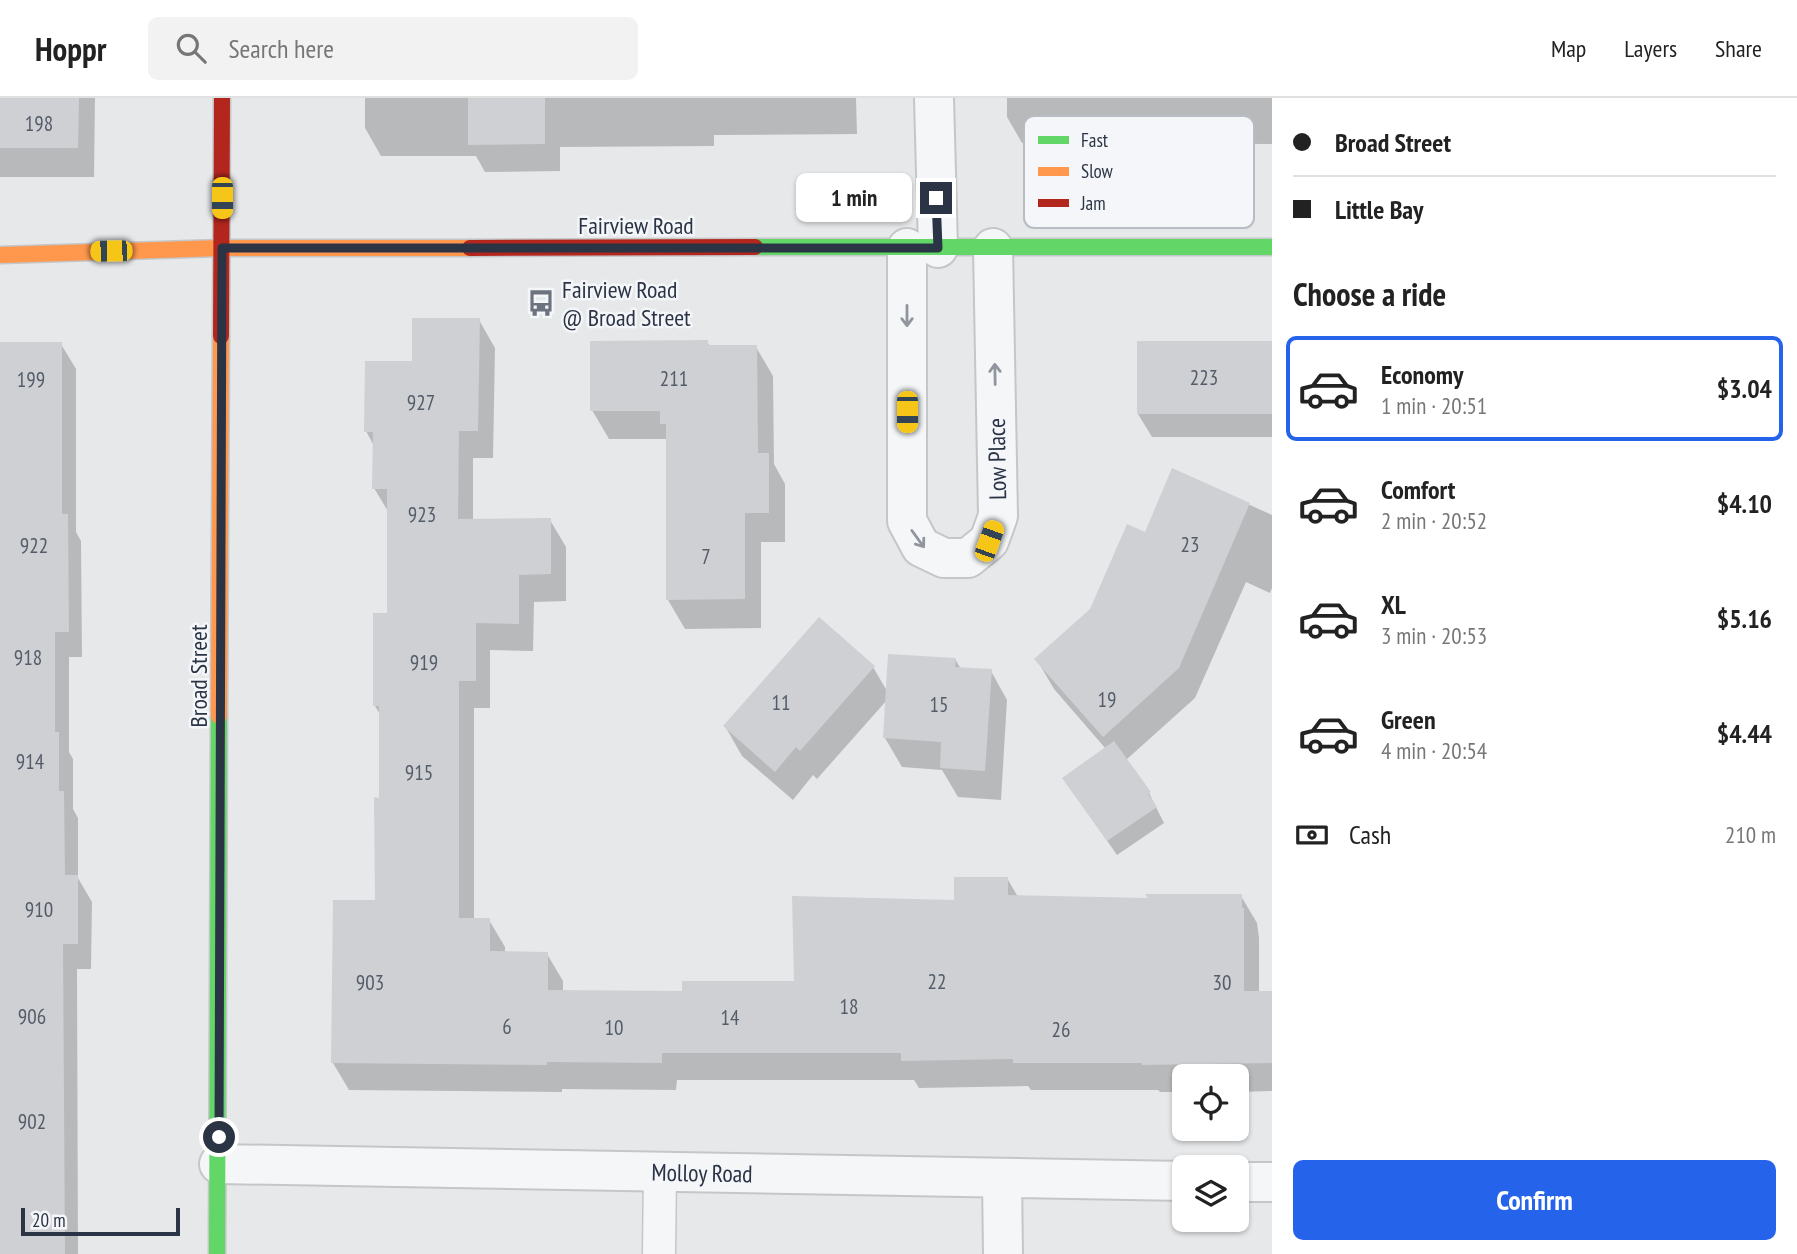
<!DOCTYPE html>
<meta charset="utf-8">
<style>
body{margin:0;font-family:"PT Sans Narrow",sans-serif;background:#f2f2f2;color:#222;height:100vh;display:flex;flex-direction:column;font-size:26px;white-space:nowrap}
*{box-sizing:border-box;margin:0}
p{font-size:23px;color:#767676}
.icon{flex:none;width:38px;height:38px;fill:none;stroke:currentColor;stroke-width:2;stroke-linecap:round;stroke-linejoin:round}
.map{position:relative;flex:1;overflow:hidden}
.drawer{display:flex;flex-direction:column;background:#fff;width:525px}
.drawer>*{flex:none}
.top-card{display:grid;align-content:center;height:154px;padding:0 21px;background:#fff}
.controls{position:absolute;left:1172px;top:966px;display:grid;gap:14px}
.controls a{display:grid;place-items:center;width:77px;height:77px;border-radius:10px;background:#fff;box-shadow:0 2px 5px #0004;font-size:35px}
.scale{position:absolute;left:21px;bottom:18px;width:159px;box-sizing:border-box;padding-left:7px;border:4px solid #2b3445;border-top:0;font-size:19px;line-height:24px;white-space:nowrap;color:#2b3445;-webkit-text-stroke:5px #f4f6f9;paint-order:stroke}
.end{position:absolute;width:32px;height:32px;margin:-16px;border:9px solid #2b3445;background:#fff;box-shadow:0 0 0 4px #fff}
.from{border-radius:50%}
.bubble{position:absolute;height:49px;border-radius:10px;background:#fff;box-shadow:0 2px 5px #0004;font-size:23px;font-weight:800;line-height:49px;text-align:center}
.car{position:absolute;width:21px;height:42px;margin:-21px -10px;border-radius:9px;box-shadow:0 0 5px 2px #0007;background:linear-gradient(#f5c518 24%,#345 0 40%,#f5c518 0 76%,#345 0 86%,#f5c518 0)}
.top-card b{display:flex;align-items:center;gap:24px;height:66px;font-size:26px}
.top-card b+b{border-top:2px solid #e0e0e0}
.top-card i{width:18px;height:18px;background:#222}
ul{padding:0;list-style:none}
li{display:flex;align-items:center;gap:21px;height:105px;margin:0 14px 10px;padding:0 7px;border:4px solid transparent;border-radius:10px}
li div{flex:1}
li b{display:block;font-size:26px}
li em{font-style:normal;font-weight:800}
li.active{border-color:#2563eb}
li>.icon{width:63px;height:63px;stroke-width:1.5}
h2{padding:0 21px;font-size:32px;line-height:84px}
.pay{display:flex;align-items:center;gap:18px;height:77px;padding:0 21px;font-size:26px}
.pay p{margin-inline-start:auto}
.action{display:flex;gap:14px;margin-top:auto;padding:14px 21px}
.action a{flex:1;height:80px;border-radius:10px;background:#2563eb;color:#fff;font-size:28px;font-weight:800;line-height:80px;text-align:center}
header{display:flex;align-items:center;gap:42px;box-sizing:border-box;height:98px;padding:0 35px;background:#fff;border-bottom:2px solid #e0e0e0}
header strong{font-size:33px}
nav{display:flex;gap:38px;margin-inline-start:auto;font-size:24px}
.search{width:490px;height:63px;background:#f2f2f2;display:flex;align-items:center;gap:18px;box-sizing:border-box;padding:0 24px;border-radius:10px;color:#767676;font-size:26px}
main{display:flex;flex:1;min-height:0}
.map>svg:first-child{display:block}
.shadow{fill:#0003}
.building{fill:#ced0d3}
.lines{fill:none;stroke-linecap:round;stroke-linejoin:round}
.lane-casing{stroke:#c4c6c8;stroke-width:35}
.street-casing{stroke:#c4c6c8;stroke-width:42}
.fast-casing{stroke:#c4c6c8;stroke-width:19}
.slow-casing{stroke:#c4c6c8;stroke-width:19}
.jam-casing{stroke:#c4c6c8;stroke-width:19}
.lane{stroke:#f5f6f7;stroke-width:32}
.street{stroke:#f5f6f7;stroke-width:38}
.fast{stroke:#63d668;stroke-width:16}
.slow{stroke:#ff974d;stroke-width:16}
.jam{stroke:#b3261e;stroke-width:16}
.oneway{stroke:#90959e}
.route{stroke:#2b3445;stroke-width:9}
.labels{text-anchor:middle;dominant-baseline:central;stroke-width:5;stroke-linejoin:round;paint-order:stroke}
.number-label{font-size:21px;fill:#545c69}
.street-label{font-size:24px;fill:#2b3445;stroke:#f4f6f9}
.poi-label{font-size:24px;fill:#2b3445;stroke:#f4f6f9;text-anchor:start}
.key{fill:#f4f6f9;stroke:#b8bcc3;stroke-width:2}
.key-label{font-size:19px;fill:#2b3445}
</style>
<header>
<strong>Hoppr</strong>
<div class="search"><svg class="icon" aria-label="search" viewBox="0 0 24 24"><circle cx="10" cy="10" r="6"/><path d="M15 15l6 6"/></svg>Search here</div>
<nav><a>Map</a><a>Layers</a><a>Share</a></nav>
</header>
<main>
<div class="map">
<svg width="1272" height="1156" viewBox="0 0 1272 1156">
<rect width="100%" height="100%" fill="#e6e8ea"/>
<path class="shadow" d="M0,0H95L94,79H0Z
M365,0H856L857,36L714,37V48L560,49V73L485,74L476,58H381L365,30Z
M1007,0H1272V46L1022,45L1007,19Z
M479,222L495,250L493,360H473V422H550L566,449V503L534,504L533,553L490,552V610H474V822H489L505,849V855L547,856L563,883V894L684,895L795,885L1007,780L1018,799L1150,802L1241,798L1257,825L1259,840V895H1272V993L1237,994V978H1185V994H1160L1158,992H1031L1028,988L919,990L914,982H677L676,992L562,991V994L349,992L333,965L377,804L381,702V618L375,608L389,516V415L374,390V348L366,333L414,265Z
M707,243L710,249H756L773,278L774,366L785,386V444H761V530L685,531L668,502V341H609L592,312Z
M1272,244V339H1152L1138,316Z
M0,246H61L76,271V434L81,443L82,559H69V654L73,661V711L78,720V780L92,804L91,871H77L78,1156H0Z
M1173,372L1272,417V490L1270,495L1246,484L1195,600L1126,662L1149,695L1164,725L1117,757L1064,681L1106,651L1054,591L1037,562L1091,513L1146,436Z
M955,561L961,571L991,573L1007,602L1001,702L958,699L942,672L902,669L885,640L887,602L817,681L813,677L793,702L742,658L725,628L873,569L887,593Z"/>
<path class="building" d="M0,0H79L78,50H0Z
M468,0H545V46L468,47Z
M412,220H480L478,333H459L458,421L551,420V476L519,477V526L476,525V583H459V820H490V853L548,854V892L682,893V883H794L792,798L954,802V779H1008V797L1148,800L1145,796H1242V810H1244V893H1272V965L1142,967V965H1013V961L901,963V955H662V965L547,964V967L331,965L333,802H375L374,699L379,700V608H373V515H387V391H372L373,334H364L365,263H412Z
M708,242V247H757L758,355H769V415H745V501L666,502V326H660V313H590V243Z
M1137,243H1272V316H1137Z
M0,244H62V416H68L69,534H55V634H59V693H64L65,777H78V846H63L65,1156H0Z
M1172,370L1250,405L1179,570L1103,639L1034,561L1090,511L1127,426L1145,434Z
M819,519L875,568L800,653L796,649L775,674L723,628Z
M888,556L956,560L955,569L992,571L985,673L940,670L941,644L883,640Z
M1114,643L1151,694L1148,696L1157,709L1107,743L1062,680Z"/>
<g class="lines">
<defs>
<path id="lane" d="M659,1156L660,1074"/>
<path id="street" d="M934,0L938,150
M907,150V423L921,449L944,460H968L989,443L998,418L993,150
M219,1066L1185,1083
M1002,1080L1003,1156
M1237,1084H1272"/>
<path id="fast" d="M755,149H1272
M217,1156L219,618"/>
<path id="slow" d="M0,157L222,150H470
M219,618L221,238"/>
<path id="jam" d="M470,150L755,149
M221,238L222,0"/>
</defs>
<use href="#lane" class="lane-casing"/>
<use href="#street" class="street-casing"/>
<use href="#fast" class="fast-casing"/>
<use href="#slow" class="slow-casing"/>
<use href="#jam" class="jam-casing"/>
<use href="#lane" class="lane"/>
<use href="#street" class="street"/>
<use href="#fast" class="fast"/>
<use href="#slow" class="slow"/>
<use href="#jam" class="jam"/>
</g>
<defs><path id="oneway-shaft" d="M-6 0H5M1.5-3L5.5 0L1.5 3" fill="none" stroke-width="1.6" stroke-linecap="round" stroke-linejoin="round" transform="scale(1.75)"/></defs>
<g class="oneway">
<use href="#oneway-shaft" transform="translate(907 218) rotate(90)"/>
<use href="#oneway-shaft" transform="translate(995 276) rotate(-91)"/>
<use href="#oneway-shaft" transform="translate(918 441) rotate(54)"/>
</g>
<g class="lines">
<path class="route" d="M219,1039L222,150H938L936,100"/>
</g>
<defs>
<symbol id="bus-bare" viewBox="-9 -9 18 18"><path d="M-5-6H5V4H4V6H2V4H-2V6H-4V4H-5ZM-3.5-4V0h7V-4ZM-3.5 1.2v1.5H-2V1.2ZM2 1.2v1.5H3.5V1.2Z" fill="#6c737f" stroke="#f4f6f9" stroke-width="2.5" paint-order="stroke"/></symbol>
</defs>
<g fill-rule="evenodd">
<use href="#bus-bare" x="522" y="186" width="38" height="38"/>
</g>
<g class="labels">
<g class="number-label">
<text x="39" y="25">198</text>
<text x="1204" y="279">223</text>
<text x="674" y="280">211</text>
<text x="31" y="281">199</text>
<text x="421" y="304">927</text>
<text x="422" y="416">923</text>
<text x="1190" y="446">23</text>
<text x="34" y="447">922</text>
<text x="706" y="458">7</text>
<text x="28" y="559">918</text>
<text x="424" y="564">919</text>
<text x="1107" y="601">19</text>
<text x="781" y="604">11</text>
<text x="939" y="606">15</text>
<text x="30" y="663">914</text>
<text x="419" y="674">915</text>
<text x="39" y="811">910</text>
<text x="937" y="883">22</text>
<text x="370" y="884">903</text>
<text x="1222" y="884">30</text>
<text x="849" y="908">18</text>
<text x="32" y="918">906</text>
<text x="730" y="919">14</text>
<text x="507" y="928">6</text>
<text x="614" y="929">10</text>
<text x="1061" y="931">26</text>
<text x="32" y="1023">902</text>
</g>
<g class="street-label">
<text x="636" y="127">Fairview Road</text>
<text transform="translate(997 361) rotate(-91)">Low Place</text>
<text transform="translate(198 578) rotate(-90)">Broad Street</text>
<text transform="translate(702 1075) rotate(1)">Molloy Road</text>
</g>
<g class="poi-label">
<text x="562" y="191">Fairview Road<tspan x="562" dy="28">@ Broad Street</tspan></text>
</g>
</g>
<rect x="1024" y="18" width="230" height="112" rx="10" class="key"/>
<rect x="1038" y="38" width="31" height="8" fill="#63d668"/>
<rect x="1038" y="69" width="31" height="9" fill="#ff974d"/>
<rect x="1038" y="101" width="31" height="8" fill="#b3261e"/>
<g class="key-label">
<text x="1081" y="49">Fast</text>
<text x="1081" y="80">Slow</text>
<text x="1081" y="112">Jam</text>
</g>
</svg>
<div class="controls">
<a><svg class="icon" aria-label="locate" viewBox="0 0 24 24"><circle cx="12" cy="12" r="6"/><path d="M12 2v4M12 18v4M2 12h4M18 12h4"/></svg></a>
<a><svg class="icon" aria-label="layers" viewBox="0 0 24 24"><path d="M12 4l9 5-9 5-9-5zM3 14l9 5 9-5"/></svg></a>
</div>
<div class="scale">20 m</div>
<i class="end from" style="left:219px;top:1039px"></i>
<i class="end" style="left:936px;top:100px"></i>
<div class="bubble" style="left:796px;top:75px;width:116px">1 min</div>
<i class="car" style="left:222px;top:100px;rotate:180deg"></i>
<i class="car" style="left:111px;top:153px;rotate:269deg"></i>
<i class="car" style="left:907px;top:314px;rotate:180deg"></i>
<i class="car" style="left:989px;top:443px;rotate:20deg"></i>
</div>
<section class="drawer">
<div class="top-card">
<b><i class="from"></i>Broad Street</b>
<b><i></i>Little Bay</b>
</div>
<h2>Choose a ride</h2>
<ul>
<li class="active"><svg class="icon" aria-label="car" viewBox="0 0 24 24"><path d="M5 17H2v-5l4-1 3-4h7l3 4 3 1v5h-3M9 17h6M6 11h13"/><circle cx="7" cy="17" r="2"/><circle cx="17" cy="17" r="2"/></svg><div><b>Economy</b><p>1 min · 20:51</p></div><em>$3.04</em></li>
<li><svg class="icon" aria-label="car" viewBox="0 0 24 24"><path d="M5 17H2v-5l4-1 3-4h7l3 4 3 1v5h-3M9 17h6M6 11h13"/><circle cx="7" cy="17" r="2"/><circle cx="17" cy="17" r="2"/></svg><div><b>Comfort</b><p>2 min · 20:52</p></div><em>$4.10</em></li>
<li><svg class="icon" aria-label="car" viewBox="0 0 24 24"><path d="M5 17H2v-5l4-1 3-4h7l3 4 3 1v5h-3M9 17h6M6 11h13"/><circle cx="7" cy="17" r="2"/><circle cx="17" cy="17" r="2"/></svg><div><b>XL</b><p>3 min · 20:53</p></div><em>$5.16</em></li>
<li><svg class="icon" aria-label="car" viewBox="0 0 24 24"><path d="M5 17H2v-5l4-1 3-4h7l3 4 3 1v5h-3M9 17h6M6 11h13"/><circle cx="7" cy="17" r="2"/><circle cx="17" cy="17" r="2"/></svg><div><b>Green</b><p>4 min · 20:54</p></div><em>$4.44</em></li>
</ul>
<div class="pay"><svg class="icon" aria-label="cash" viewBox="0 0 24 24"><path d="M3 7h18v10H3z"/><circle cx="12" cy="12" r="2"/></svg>Cash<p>210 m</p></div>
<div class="action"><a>Confirm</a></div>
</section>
</main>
